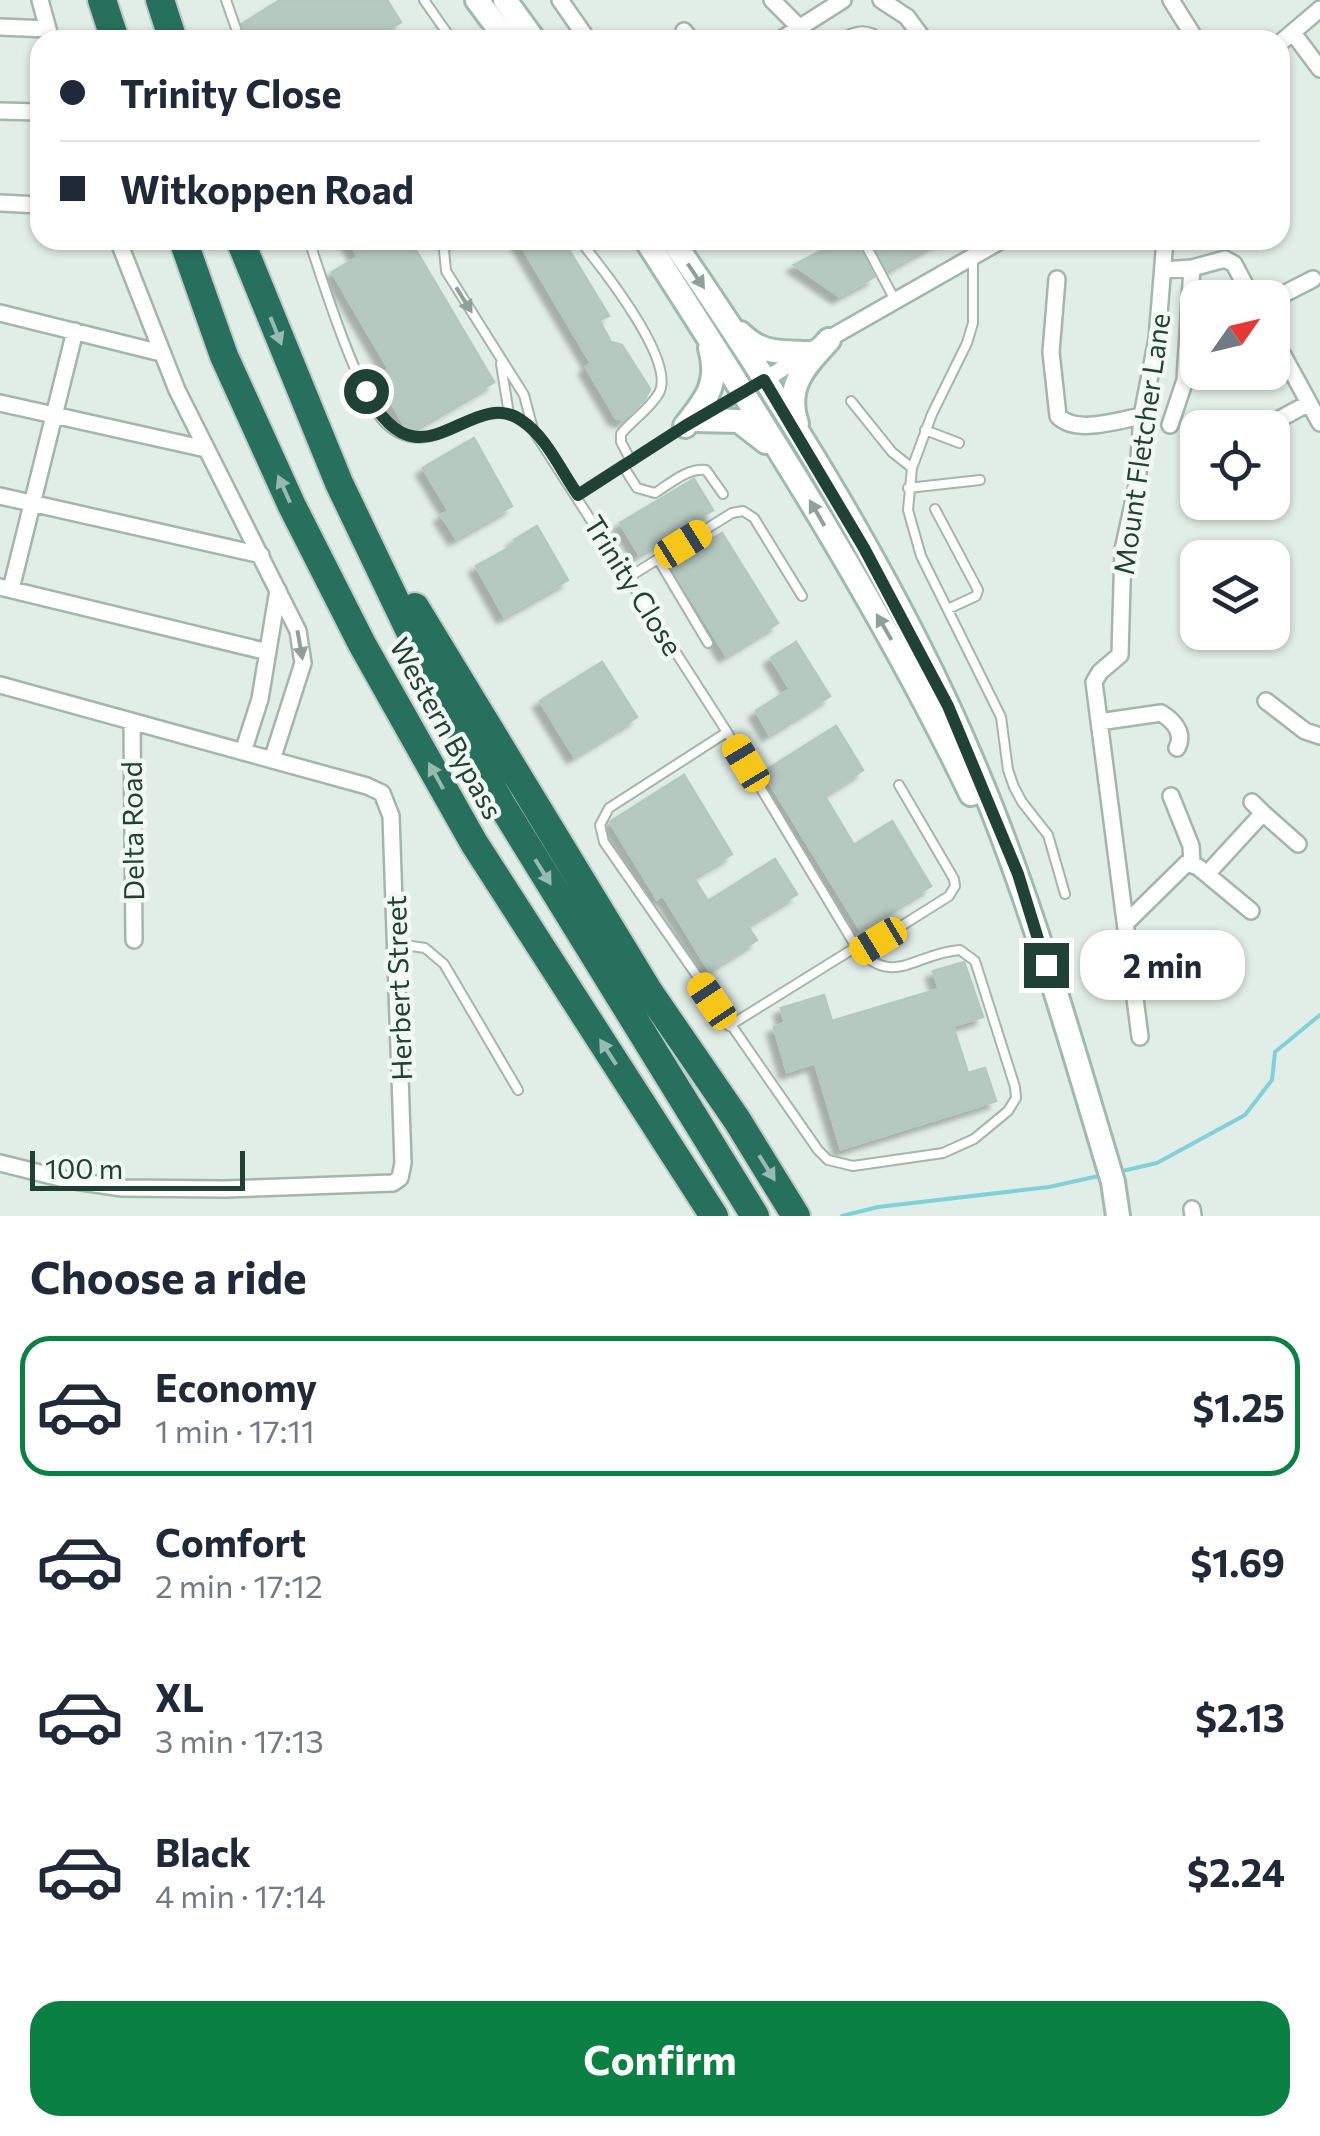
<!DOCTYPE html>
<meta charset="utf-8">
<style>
body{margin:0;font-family:Commissioner,sans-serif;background:#f2f2f3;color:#1f2937;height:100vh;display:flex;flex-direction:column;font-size:38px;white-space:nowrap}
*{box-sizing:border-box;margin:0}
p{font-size:32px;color:#747a83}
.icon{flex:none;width:55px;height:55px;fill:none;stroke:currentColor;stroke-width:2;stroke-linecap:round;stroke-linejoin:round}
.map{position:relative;height:1216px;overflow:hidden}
.drawer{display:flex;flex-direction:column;background:#fff;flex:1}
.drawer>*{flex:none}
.guide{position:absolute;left:30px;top:30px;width:1260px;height:220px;border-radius:30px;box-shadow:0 2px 8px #0004;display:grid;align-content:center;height:220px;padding:0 30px;background:#fff}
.needle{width:65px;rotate:56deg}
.buttons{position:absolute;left:1180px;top:280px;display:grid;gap:20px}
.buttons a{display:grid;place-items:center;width:110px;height:110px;border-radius:20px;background:#fff;box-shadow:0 2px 8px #0004;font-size:50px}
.scale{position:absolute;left:30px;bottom:25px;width:215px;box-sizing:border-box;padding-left:10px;border:5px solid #1f4136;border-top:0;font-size:28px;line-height:35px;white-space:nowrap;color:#1f4136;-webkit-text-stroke:8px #f2f9f5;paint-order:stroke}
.end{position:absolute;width:45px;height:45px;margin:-22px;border:12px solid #1f4136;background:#fff;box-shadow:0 0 0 5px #fff}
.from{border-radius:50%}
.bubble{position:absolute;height:70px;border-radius:30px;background:#fff;box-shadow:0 2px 8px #0004;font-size:32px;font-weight:700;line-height:70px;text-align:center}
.car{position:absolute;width:30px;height:60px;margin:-30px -15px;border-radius:12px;box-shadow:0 0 8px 2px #0007;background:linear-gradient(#f5c518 24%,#345 0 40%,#f5c518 0 76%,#345 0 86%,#f5c518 0)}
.guide b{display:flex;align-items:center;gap:35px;height:95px;font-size:38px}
.guide b+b{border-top:2px solid #e0e1e3}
.guide i{width:25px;height:25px;background:#1f2937}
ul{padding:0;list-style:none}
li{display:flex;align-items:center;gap:30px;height:140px;margin:0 20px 15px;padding:0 10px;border:5px solid transparent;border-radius:30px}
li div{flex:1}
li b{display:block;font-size:38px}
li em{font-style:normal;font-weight:700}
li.on{border-color:#0b8043}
li>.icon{width:90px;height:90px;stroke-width:1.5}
h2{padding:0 30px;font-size:45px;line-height:120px}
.primary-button{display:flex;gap:20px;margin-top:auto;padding:20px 30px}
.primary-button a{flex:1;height:115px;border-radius:30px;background:#0b8043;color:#fff;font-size:40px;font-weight:700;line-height:115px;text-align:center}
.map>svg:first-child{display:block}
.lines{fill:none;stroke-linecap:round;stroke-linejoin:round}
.stream{stroke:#82d1d9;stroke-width:4}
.building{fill:#b6c9c0;stroke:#b3c8be;stroke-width:2.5;filter:url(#shadow)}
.lane-casing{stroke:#a3b6ae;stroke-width:12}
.street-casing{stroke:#a3b6ae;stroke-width:20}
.secondary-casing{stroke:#9ebbaf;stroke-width:28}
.highway-casing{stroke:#c0cac7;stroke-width:32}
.lane{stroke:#fff;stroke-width:8}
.street{stroke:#fff;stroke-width:15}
.secondary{stroke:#fff;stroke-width:22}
.highway{stroke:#27705d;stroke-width:28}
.oneway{fill:#8fa09a}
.oneway2{fill:#97bbb1}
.route{stroke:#1f4136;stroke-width:12}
.labels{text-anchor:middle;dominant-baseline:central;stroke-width:9;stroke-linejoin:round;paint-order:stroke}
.street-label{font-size:28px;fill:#1f4136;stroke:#f2f9f5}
</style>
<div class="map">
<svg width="1320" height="1216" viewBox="0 0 1320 1216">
<defs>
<filter id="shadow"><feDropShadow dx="-7" dy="7" stdDeviation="2.5" flood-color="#0004"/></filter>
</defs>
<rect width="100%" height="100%" fill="#e1ede7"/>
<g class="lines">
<path class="stream" d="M1118,1172L1157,1163L1245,1115L1272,1080L1275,1052L1320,1015
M842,1216L878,1207L1049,1187L1103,1175"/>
</g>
<path class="building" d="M280,0H387L401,22L387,31L393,40H249L242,24Z
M348,240H410L494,382L413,429L406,428L376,376L389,369L332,272L358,257Z
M518,240H563L609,316L599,320L611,342L622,345L650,389L645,399L624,420L616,418L586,367L591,363Z
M842,240H856L874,277L839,296L794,265Z
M872,240H940L887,270Z
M474,438L512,506L456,538L441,515L449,511L423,468Z
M694,479L713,510L639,554L620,523Z
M537,526L568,580L504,616L476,566L516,544L514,540Z
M722,533L778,623L726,655L670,565Z
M796,642L830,696L769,734L756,711L790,689L771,658Z
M602,662L637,717L574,756L540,701Z
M836,726L863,770L824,795L854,845L892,821L931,886L860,929L763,772Z
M684,775L732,854L693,877L708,901L775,859L797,894L747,925L757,940L709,970L663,895L657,899L610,822Z
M964,962L983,1017L953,1026L968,1073L985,1068L996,1101L841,1149L815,1063L787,1072L774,1027L785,1023L781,1008L824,995L832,1021L939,989L933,971Z"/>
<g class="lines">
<defs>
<path id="lane" d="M226,0L240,40
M424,0L452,40
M838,40C853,31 867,26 882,40
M309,240C322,280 359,397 385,423C427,464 468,405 508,414C518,416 526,424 533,430L727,732L856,947C893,989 915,953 960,950L975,961L1015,1087L1016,1098L1008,1111L974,1139L943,1153L853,1166L828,1160L818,1150L604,842L600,825L609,808L727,732
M451,240L444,250L446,271L524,395L533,429
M863,240L896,302
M585,247C605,272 676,362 659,393C650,409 632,420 621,434V442L631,461
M973,256V323L967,343L932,414L912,468L908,510L921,556L1001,717L1008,770L1014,787L1022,802L1048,835L1065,894
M501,364L509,414
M851,401L892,452L912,468
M709,413L740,396
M925,430L959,443
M623,466L637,488L655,493C671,483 687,468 706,470L723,494
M908,488L980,480
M577,495L683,427
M935,509L978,590L976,596L948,609
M658,559L708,643
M629,577L732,513L743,511L754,518L802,596
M398,944L425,948L444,964L518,1090
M860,952L949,896L955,886L954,879L899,785
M729,1026L856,947"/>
<path id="street" d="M40,0L51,40
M560,0L588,40
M772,0L799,27
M881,0L907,17L924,40
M1171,0L1196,40
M0,27L48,29
M684,31L691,40
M1293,33L1320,69
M780,40L843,0
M1280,43L1320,9
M0,111L40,112
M0,203L40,205
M118,240L177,390L298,631L303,663L272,760
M1163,270L1192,268L1225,259L1234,264L1252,298
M1057,279L1051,352L1058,416C1076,435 1119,420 1142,416
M1272,300L1313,279
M0,313L161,353
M1272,335L1320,423
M760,383L837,334L1002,240
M0,403L206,449
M1170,425L1185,380L1192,268
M1263,428L1309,403
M0,496L261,555
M1272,502V503
M0,587L268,652
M11,589L75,331
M0,685L367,786L382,793L391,816L403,1163L400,1178L393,1183L225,1189L122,1188L68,1180L0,1163
M1266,701L1305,731L1320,736
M132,722L134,940
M1099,722L1161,713C1174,721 1185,733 1177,748
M243,752L260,699L278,590
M1171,796L1191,846L1192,863
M1263,813L1298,844
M1207,874L1263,813L1252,802
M1126,923L1187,863L1198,867L1251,911
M1140,1037L1094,682L1100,672L1120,655L1123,550L1137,486L1142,416L1157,339L1165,240
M1192,1209L1193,1216"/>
<path id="secondary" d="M477,0L507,40
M505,0L534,40
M646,240C761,420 878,600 971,794
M672,240C782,400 895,579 971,758C1030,895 1070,1039 1113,1182L1118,1216
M740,333C761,354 779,352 807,353
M697,420L739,421L766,442
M797,424C784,387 805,366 829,340
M685,426C706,400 720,383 710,348"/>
<path id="highway" d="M102,0L115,40
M160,0L173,40
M183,240L224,356L292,506L362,644L474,843L714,1216
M240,240L339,483L439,692L500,802L755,1216
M415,607L649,992L737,1120L796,1216"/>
</defs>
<use href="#lane" class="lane-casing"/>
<use href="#street" class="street-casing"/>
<use href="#secondary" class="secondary-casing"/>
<use href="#highway" class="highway-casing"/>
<use href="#lane" class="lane"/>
<use href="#street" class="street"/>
<use href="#secondary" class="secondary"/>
<use href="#highway" class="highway"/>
</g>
<defs><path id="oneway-solid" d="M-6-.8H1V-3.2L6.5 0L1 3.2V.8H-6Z" transform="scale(2.5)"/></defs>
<g class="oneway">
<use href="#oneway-solid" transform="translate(696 276) rotate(56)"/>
<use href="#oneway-solid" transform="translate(464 300) rotate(58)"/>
<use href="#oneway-solid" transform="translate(817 513) rotate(-120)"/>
<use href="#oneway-solid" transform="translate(884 627) rotate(-120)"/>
<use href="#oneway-solid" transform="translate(300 645) rotate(80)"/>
</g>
<g class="oneway2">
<use href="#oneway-solid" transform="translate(276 331) rotate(68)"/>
<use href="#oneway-solid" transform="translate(284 489) rotate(-114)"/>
<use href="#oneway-solid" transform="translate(436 776) rotate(-119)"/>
<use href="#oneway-solid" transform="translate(543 872) rotate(58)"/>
<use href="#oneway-solid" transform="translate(608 1052) rotate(-123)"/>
<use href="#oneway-solid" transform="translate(767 1168) rotate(58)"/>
</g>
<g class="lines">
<path class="route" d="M366,391C420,495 470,385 521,420C546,436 561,471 578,495L685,426L764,380L864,548L948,706L1018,874L1046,965"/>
</g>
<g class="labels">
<g class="street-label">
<text transform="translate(1141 444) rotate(-82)">Mount Fletcher Lane</text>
<text transform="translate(634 585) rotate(58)">Trinity Close</text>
<text transform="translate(447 728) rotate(61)">Western Bypass</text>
<text transform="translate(132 831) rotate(-91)">Delta Road</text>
<text transform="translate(398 988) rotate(-92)">Herbert Street</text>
</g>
</g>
</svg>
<div class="buttons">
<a><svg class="needle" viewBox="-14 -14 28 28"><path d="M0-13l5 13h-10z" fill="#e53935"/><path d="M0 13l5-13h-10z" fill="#747a83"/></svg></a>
<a><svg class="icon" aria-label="locate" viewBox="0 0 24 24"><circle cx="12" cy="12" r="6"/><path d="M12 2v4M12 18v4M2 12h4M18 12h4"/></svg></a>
<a><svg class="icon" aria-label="layers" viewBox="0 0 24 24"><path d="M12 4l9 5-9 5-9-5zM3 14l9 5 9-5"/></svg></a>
</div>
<div class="scale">100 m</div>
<i class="end from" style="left:366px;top:391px"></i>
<i class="end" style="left:1046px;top:965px"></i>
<div class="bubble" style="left:1080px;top:930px;width:165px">2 min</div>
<i class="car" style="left:683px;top:544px;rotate:58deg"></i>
<i class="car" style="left:746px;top:763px;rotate:329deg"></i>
<i class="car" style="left:878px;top:941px;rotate:239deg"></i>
<i class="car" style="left:712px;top:1001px;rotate:326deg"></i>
<div class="guide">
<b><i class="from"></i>Trinity Close</b>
<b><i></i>Witkoppen Road</b>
</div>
</div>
<section class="drawer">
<h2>Choose a ride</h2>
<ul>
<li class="on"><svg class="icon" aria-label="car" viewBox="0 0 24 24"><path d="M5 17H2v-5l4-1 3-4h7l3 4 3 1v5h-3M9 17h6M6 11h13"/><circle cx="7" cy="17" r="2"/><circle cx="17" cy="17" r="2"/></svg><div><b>Economy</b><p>1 min · 17:11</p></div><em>$1.25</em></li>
<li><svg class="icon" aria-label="car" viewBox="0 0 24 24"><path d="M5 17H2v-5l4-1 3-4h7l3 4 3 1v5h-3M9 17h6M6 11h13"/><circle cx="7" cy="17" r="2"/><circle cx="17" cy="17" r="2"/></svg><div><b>Comfort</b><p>2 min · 17:12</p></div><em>$1.69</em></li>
<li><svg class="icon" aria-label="car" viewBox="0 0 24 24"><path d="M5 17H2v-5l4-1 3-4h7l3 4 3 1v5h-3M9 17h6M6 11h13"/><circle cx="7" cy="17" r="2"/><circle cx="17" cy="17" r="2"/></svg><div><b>XL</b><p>3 min · 17:13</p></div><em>$2.13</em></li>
<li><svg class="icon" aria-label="car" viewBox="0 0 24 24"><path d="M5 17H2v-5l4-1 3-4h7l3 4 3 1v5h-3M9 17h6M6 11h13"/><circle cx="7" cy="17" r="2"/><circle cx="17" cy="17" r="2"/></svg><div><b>Black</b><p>4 min · 17:14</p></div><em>$2.24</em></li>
</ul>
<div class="primary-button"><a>Confirm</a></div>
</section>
